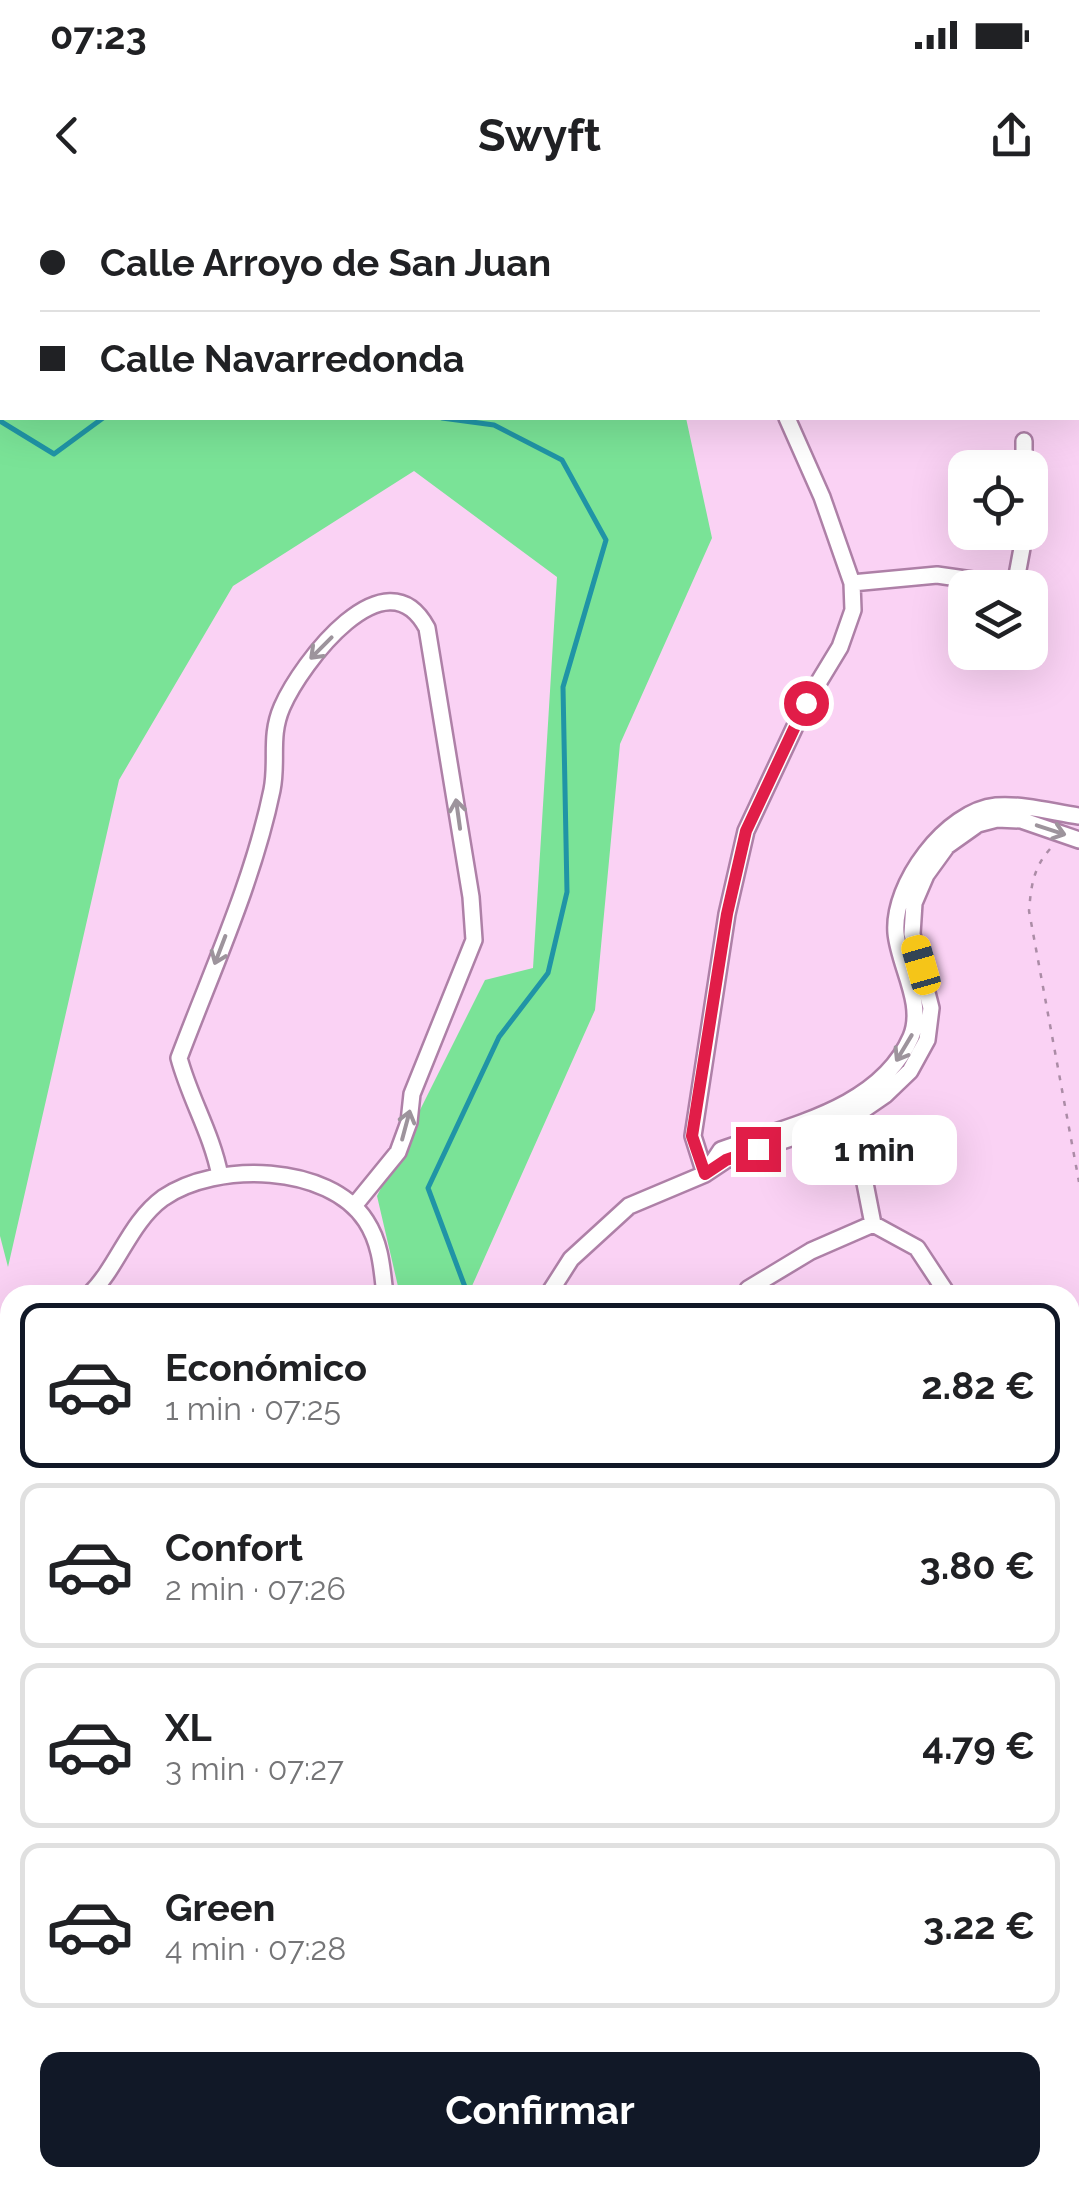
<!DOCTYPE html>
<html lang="es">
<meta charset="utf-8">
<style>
body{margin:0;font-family:Raleway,sans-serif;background:#f2f2f2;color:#202124;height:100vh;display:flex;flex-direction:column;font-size:38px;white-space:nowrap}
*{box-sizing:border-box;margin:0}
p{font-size:32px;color:#757577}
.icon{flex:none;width:55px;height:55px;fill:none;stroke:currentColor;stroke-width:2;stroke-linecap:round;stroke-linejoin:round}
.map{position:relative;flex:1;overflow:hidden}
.drawer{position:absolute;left:0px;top:1085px;width:1080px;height:902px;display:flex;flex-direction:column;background:#fff;border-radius:30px 30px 0 0;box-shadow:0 10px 40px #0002}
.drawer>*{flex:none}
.banner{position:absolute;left:0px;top:0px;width:1080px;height:220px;box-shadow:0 10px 40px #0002;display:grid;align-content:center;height:220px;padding:0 40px;background:#fff}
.tools{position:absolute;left:948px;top:250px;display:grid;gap:20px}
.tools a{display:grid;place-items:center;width:100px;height:100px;border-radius:20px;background:#fff;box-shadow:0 10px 40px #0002;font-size:50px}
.end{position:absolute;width:45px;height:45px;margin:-22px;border:12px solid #e11d48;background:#fff;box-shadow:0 0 0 5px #fff}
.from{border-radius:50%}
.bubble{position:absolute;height:70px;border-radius:20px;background:#fff;box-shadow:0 10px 40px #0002;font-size:32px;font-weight:700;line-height:70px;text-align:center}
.car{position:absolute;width:30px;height:60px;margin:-30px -15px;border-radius:12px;box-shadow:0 0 8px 2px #0007;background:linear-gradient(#f5c518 24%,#345 0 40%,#f5c518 0 76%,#345 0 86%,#f5c518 0)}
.banner b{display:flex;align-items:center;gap:35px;height:95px;font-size:38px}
.banner b+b{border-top:2px solid #e0e0e0}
.banner i{width:25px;height:25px;background:#202124}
ul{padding:18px 0 0;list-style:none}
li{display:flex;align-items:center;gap:30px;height:165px;margin:0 20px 15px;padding:0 20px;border:5px solid #e0e0e0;border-radius:20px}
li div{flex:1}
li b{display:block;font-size:38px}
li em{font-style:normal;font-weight:700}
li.active{border-color:#111827}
li>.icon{width:90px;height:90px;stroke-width:1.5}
.action{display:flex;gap:20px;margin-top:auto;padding:20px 40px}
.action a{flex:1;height:115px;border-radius:20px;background:#111827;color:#fff;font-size:40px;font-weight:700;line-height:115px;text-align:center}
.status{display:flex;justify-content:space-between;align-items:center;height:70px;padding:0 50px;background:#fff;direction:ltr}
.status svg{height:28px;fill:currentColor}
header{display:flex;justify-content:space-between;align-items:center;height:130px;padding:0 40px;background:#fff;font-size:45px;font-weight:700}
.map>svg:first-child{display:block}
.green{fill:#7ae397}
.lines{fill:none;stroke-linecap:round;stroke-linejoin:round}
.stream{stroke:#2094a6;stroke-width:5}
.minor-casing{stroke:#ae80a7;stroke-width:20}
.highway-casing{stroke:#ae80a7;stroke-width:28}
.path{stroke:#ab8ca6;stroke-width:2.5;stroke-dasharray:5 8;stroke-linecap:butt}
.minor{stroke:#fff;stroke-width:15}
.highway{stroke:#fff;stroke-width:22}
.oneway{stroke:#9d949c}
.route{stroke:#e11d48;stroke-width:12}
</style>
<div class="status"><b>07:23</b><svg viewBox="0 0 49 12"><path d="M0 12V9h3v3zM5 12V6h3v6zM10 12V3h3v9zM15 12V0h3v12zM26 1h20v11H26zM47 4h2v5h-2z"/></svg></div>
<header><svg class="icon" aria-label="back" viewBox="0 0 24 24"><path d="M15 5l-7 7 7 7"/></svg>Swyft<svg class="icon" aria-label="share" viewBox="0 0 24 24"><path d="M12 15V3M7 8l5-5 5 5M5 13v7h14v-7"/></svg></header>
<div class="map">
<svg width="1079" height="1986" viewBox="0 0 1079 1986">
<rect width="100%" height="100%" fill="#fad2f4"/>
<path class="green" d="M0,0L408,2H2V218H686L712,338L620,544L595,810L468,1095H400L377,996L485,780L533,768L557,377L414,271L233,386L119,580L8,1067L0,1036Z"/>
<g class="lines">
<path class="stream" d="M442,218L494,225L562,260L606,340L563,487L567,692L548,773L499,837L428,988L468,1095
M0,221L54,254L103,218
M833,1986L839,1978"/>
<defs>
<path id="minor" d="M552,0L559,2
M834,0L836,2
M724,2L730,0
M1024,241V268
M852,383L937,375L1015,386L1025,332
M851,912L873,1024L917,1048L948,1095
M711,965L721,950C787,926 880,909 911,837C925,804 899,766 896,733C892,684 946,611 996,606C1024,604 1052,612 1079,616
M705,974L693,936L727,714L746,631L806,503L840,447L853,410L852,383L822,297L787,218
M220,976C212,934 190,899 179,858C212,770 253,682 272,590C278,560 269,537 282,507C301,463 386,351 427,428L471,697L474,740L412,894L409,922L398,952L354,1006
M748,1089L811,1051L873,1024
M89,1095C118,1067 129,1023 163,998C216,961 329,964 366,1021C381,1044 382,1069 385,1095
M548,1095L571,1059L629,1006L705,974L726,960L853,917L885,895L910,871L927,840L931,808L912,734L914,703L926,675L947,646L978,624L997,619L1021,620L1079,640
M0,1130H10
M0,1417L10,1430
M0,1572L10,1570
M0,1964H10
M365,1978L373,1986
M495,1986L499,1978"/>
<path id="highway" d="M1013,0L1015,2
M1078,78L1079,80"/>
</defs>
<use href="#minor" class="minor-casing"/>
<use href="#highway" class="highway-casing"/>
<path class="path" d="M981,0L983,2
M1078,136L1079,138
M1050,649C1033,668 1031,687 1029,711L1079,982
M1070,1834L1079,1802
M1028,1986L1031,1978"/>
<use href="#minor" class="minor"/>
<use href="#highway" class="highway"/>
</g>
<defs><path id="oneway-shaft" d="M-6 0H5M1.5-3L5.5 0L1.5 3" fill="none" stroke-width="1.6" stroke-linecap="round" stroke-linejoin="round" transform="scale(2.5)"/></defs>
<g class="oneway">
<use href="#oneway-shaft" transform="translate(321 448) rotate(135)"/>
<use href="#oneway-shaft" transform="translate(458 614) rotate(-98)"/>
<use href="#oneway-shaft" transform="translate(1051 630) rotate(18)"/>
<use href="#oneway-shaft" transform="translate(220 750) rotate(111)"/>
<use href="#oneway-shaft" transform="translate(904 848) rotate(121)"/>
<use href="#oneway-shaft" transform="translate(406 925) rotate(-75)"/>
</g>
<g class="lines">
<path class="route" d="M758,949L726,960L705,974L692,936L727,714L746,631L806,503"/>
</g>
</svg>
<div class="tools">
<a><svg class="icon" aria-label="locate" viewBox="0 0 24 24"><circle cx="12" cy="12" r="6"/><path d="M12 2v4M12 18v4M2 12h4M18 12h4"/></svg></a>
<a><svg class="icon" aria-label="layers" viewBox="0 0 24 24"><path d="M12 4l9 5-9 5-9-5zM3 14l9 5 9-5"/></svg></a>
</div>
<i class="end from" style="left:806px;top:503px"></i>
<i class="end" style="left:758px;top:949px"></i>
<div class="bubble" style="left:792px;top:915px;width:165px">1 min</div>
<i class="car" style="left:921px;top:765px;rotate:344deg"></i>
<div class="banner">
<b><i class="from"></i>Calle Arroyo de San Juan</b>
<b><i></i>Calle Navarredonda</b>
</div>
<section class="drawer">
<ul>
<li class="active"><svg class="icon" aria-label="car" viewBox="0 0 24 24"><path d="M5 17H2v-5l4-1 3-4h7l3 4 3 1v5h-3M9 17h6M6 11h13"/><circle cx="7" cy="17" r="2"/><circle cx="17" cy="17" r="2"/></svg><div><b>Económico</b><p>1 min · 07:25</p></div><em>2.82 €</em></li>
<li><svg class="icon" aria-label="car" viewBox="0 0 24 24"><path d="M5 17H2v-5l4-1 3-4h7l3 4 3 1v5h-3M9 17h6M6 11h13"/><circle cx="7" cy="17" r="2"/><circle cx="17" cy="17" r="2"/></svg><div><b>Confort</b><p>2 min · 07:26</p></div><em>3.80 €</em></li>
<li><svg class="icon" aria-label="car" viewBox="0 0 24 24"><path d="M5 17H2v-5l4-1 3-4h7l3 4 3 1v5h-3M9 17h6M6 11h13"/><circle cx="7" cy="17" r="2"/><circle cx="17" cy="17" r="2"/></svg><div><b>XL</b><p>3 min · 07:27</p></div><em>4.79 €</em></li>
<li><svg class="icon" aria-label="car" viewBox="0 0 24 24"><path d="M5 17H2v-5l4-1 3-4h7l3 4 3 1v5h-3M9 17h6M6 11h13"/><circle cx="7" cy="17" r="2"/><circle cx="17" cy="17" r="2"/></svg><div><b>Green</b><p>4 min · 07:28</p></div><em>3.22 €</em></li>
</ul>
<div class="action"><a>Confirmar</a></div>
</section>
</div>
